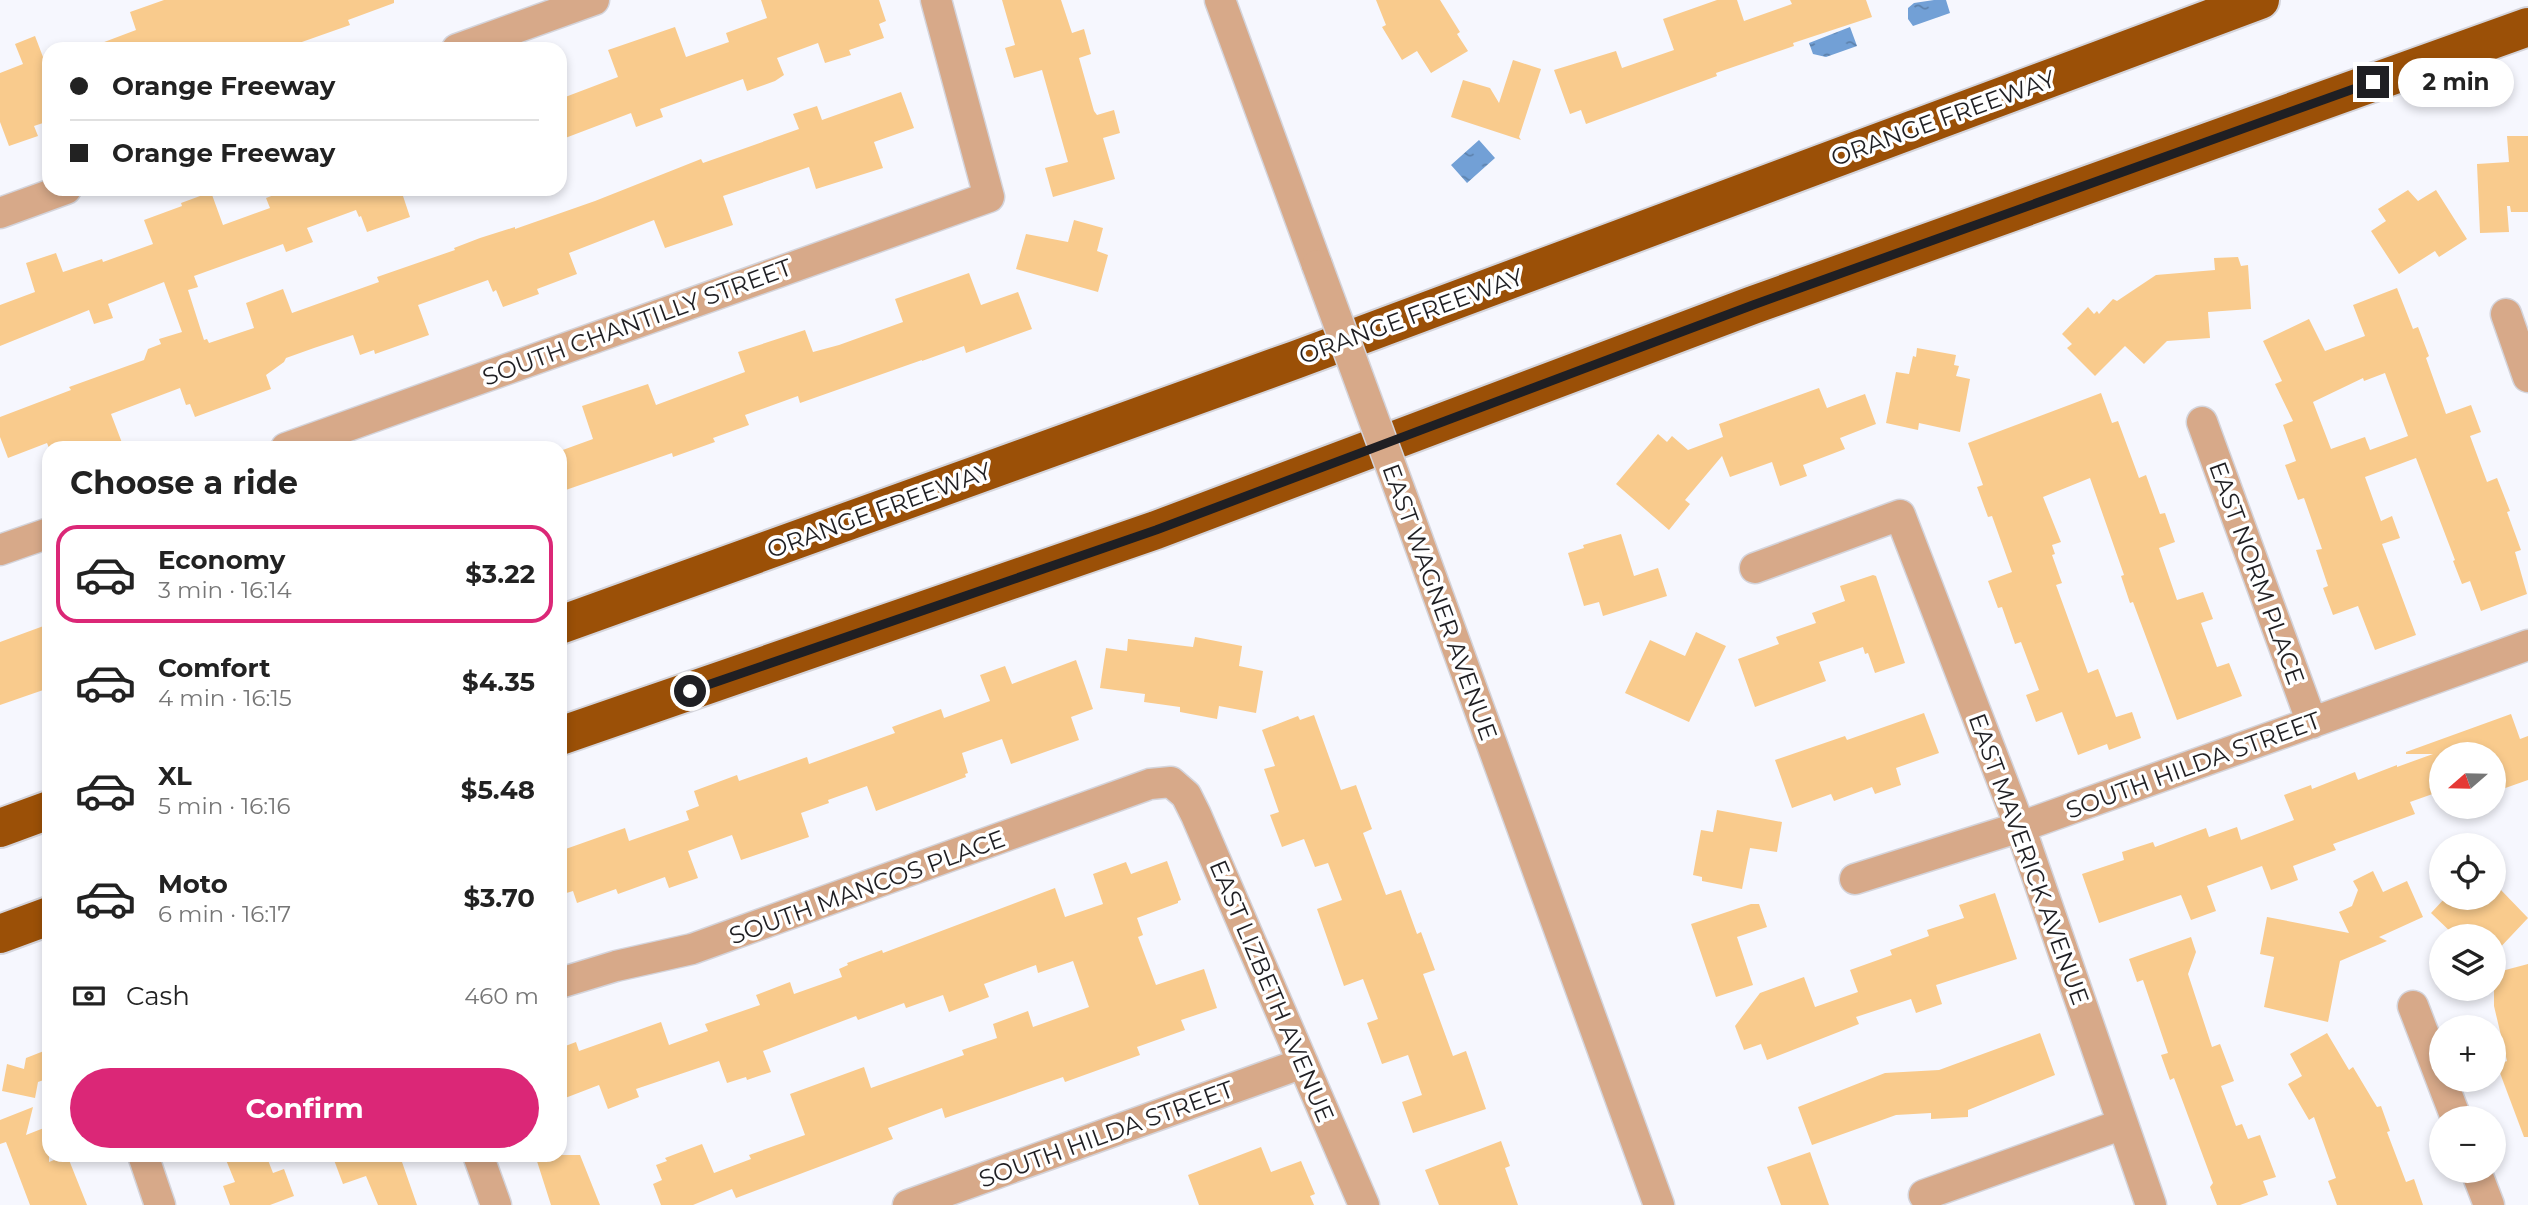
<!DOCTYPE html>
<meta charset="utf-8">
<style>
body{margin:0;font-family:Montserrat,sans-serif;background:#f2f2f2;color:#222;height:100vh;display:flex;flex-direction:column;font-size:26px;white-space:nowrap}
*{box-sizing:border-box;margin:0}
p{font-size:23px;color:#767676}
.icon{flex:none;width:38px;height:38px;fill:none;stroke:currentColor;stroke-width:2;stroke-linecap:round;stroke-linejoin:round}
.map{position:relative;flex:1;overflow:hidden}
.panel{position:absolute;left:42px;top:441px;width:525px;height:721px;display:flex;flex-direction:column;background:#fff;border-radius:21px;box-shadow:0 4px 10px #0003}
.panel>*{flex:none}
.guide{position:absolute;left:42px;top:42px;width:525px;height:154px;border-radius:21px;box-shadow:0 4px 10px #0003;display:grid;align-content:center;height:154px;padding:0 28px;background:#fff}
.needle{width:46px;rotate:250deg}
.tools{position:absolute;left:2429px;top:742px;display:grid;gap:14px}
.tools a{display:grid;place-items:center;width:77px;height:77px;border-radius:50%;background:#fff;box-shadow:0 4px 10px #0003;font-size:35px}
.end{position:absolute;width:32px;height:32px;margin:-16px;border:9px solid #1f1f23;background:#fff;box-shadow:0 0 0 4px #fff}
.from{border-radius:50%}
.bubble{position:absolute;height:49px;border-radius:24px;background:#fff;box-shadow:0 4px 10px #0003;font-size:23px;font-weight:700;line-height:49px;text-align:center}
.guide b{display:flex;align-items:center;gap:24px;height:66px;font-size:26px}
.guide b+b{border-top:2px solid #e0e0e0}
.guide i{width:18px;height:18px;background:#222}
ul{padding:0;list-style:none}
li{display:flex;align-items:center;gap:21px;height:98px;margin:0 14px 10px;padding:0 14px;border:4px solid transparent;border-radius:21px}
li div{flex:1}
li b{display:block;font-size:26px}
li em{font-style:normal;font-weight:700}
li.selected{border-color:#db2777}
li>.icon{width:63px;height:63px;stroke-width:1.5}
h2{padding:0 28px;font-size:32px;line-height:84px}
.pay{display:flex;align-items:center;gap:18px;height:77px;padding:0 28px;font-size:26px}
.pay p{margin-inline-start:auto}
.primary-button{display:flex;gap:14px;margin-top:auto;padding:14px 28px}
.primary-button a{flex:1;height:80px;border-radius:42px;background:#db2777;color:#fff;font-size:28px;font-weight:700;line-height:80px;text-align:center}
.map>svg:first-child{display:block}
.water{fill:url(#water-ripples)}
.building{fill:#f9cb8d;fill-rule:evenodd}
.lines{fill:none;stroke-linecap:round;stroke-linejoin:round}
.minor-casing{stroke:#d4d4db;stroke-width:33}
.highway-casing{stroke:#d4d4db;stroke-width:42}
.minor{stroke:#d7a989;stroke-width:30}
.highway{stroke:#9b5007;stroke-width:38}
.minor-bridge-casing{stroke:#d4d4db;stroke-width:33;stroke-linecap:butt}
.minor-bridge{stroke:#d7a989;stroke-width:30}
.route{stroke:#1f1f23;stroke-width:9}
.labels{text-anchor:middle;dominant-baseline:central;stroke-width:7;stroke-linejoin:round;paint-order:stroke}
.street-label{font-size:24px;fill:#1f1f23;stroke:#fff}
</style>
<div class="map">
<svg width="2528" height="1205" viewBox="0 0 2528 1205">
<defs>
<pattern id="water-ripples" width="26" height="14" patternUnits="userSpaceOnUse" patternTransform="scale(1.75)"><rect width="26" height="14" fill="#72a0d6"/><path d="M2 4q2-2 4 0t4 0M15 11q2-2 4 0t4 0" fill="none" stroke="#5d82ad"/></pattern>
</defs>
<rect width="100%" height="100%" fill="#f6f7fe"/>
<path class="water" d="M1934,0H1946L1950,13L1913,26L1908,19V8L1914,3Z
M1850,27L1857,46L1826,57L1813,54L1809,43Z
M1479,140L1495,158L1467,183L1451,165Z"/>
<path class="building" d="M164,0H394V3L348,20L350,25L282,49H92L91,47L136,30L130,12Z
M761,0H879L886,21L879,24L884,38L849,50L851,55L825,63L818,43L777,58L784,75L775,81L747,91L743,79L660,109L663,117L636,127L631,113L560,140V99L618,77L608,50L675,27L686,57L729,42L726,33L767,18Z
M1002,0H1061L1072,33L1084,29L1091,54L1079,58L1094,111L1097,115L1114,110L1120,133L1103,138L1115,179L1053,197L1045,168L1068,162L1042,70L1014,78L1005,48L1015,45Z
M1376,0H1440L1460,32L1457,34L1468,51L1431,73L1417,51L1402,60L1382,27L1386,25Z
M1717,0H1737L1744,21L1792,4L1790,0H1866L1872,17L1793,43L1794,46L1716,73L1717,76L1586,124L1581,110L1570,114L1554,70L1616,51L1622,68L1674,50L1663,19Z
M35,36L43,57L49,55V121L34,126L38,136L9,146L0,122V73L23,64L15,44Z
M1513,60L1541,69L1519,137L1521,140L1451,117L1463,80L1490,88L1499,103Z
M901,92L914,128L874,142L883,168L816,189L809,167L723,196L733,225L665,248L654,220L569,253L577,274L537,289L539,294L503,307L496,290L493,292L488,280L418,305L429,335L375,354L374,350L360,355L353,335L314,348L286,358L284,362L266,375L271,389L195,417L190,404L186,405L180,388L111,414L124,448H49L47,443L8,458L0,437V417L71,390L69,387L144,360L148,349L161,344L159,339L182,332L164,282L108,304L113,318L94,324L89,310L0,346V305L35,292L26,263L56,253L63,272L102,259L103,262L153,244L144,220L182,206L181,203L211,192L223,225L270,208L266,198L290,189H407V192L402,193L410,217L367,232L361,216L359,217L356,210L307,228L313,242L286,252L283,244L194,276L198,287L188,290L204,340L207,339L209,343L254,328L246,303L283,289L292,313L379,282L377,277L455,250L454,248L480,238L515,227V229L595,201L701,159L703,163L799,129L793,114L817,106L822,120Z
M2507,136H2528V212H2511L2510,206H2507L2509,232L2480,233L2477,164L2509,162Z
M2408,190L2418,201L2436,190L2467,239L2439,257L2435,251L2399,274L2371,231L2386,221L2378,209Z
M1074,220L1103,228L1097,251L1108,255L1098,292L1016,269L1026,234L1068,242Z
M2238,257L2241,266L2248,265L2251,309L2208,312L2210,338L2167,341L2144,364L2125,346L2095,376L2067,348L2072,344L2062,334L2088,307L2094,314L2097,311L2099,314L2113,299L2117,301L2156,275L2215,270L2214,258Z
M969,273L981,305L1018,292L1032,329L966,353L964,346L922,361V360L800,403L798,396L745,415L749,425L713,438L715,442L673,457L672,453L560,492V451L593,439L582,406L648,384L656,405L745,372L738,352L805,330L813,352L839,345L903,322L895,299Z
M2397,288L2413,329L2418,327L2429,356L2426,358L2446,414L2471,405L2481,432L2470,436L2487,482L2497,478L2510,511L2507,512L2521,550L2515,552L2527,594L2481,611L2470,581L2462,584L2453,561L2455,560L2416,458L2365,477L2381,521L2392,516L2400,538L2382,544L2416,635L2375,650L2358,606L2333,615L2323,588L2328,586L2316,550L2322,549L2304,498L2298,500L2285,465L2296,461L2283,425L2293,421L2275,384L2282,381L2263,341L2309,319L2325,351L2365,336L2353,305ZM2385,373L2408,436L2370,450L2365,437L2331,449L2313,402L2363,378L2364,381Z
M1917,348L1956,355L1954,365L1959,366L1956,376L1970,379L1960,432L1919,423L1918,430L1886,423L1896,372L1909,374L1913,356L1916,357Z
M1819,388L1827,408L1865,394L1876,424L1840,438L1845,449L1803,465L1807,476L1780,486L1772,462L1730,477L1722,456L1685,500L1690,504L1669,530L1616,484L1658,434L1667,442L1672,436L1688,450L1723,437L1719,424Z
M2101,393L2112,423L2118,421L2139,478L2146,475L2160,514L2165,513L2175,542L2159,548L2177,600L2203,592L2213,619L2201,623L2217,667L2229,663L2242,696L2177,720L2133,602L2130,603L2121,576L2124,575L2123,572L2090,478L2043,497L2061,542L2052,545L2055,554L2052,555L2062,583L2056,585L2088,673L2098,669L2116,717L2132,712L2141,738L2109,750L2107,744L2078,755L2062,712L2036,722L2026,695L2039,690L2021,642L2015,644L2002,607L1998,608L1988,581L2012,572L1992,516L1988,517L1977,487L1983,485L1968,443Z
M1621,534L1634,576L1658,568L1667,596L1603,616L1599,602L1584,606L1568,553L1584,548L1583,545Z
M1873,575L1876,576L1905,663L1875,673L1868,653L1865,654L1863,647L1819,662L1826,681L1755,707L1738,659L1779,644L1776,637L1816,623L1812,613L1845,601L1840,586Z
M49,624V688L0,705V642Z
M1696,632L1726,646L1689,722L1625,693L1650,640L1685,656Z
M1195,637L1242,646L1239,666L1263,671L1256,713L1219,706L1217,719L1180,712V707L1144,702L1145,694L1100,688L1106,648L1127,651L1128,639L1193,647Z
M1076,660L1093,709L1071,717L1079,740L1011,764L1002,739L962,753L968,773L965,774L966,777L876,811L867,786L828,800L829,803L801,813L809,837L741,860L732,835L688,851L698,878L669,888L665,877L618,894L616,889L577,903L573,891L560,895V851L625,828L629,841L689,820L686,811L699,806L694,791L737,775L739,781L807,757L809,764L895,733L892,727L941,709L944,718L990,701L980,675L1005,666L1012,684Z
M1924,713L1939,753L1896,768L1901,785L1875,794L1872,787L1834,801L1831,794L1792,808L1775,760L1845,736L1847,740Z
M2511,714L2520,739L2528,736V780L2494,792V754H2441V791L2410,802L2415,814L2333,844L2336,850L2293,866L2298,880L2271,890L2262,866L2207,886L2216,911L2191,920L2181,895L2099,923L2082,874L2124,860L2122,852L2153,842L2155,847L2206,828L2209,837L2237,827L2241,840L2294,820L2284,795L2311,785L2312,789L2355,772L2358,780L2397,765V767L2433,754H2406V752Z
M1314,715L1341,790L1356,785L1372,829L1363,833L1386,895L1401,890L1417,934L1421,932L1435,970L1423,974L1453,1056L1466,1051L1486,1109L1413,1133L1402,1102L1422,1095L1408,1055L1382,1064L1367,1023L1378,1019L1363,979L1344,986L1317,909L1342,900L1328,863L1315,867L1304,839L1282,847L1270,815L1279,812L1264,769L1275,766L1262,730L1298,716L1300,720Z
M1717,810L1782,822L1777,852L1750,848L1742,889L1702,881V877L1693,875L1701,830L1713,832Z
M1167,861L1181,900L1178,901V903L1137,918L1143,935L1138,937L1156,985L1204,969L1217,1008L1181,1020L1185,1030L1137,1047L1140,1055L1065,1082L1063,1077L945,1118L942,1108L888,1128L893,1139L736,1198L732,1189L693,1205H661L653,1184L662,1180L656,1165L667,1161L665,1158L702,1144L714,1173L751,1159L749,1155L805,1135L790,1094L864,1067L871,1088L964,1055L962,1050L997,1038L993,1024L1028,1011L1033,1027L1089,1007L1073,961L1038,973L1036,965L984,984L989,997L949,1012L943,995L906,1008L904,1003L858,1020L856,1016L763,1051L771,1072L747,1080L746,1077L727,1083L719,1061L636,1089L639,1097L608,1109L599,1085L560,1100V1048L576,1042L579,1051L661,1022L669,1045L708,1031L705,1024L760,1005L756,995L790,982L794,994L842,977L839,969L848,965L847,963L882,950L883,953L1055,888L1065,917L1103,904L1093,874L1126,862L1131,874Z
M2373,871L2383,892L2407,881L2423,917L2379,937L2387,941L2340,961L2328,1022L2264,1007L2274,957L2260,954L2267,917L2349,933L2339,912L2352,906L2358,890L2353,881Z
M2500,889L2528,918L2494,954V936H2455L2431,913L2445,898H2494Z
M1995,893L2017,959L1936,985L1942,1004L1916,1013L1911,999L1856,1017L1859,1024L1767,1060L1761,1044L1744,1050L1735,1026L1760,993L1804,977L1815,1007L1858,992L1850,970L1892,955L1890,950L1929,936L1927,930L1964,918L1959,905Z
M1751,904H1759L1767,927L1737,937L1753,985L1716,997L1691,924Z
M2191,937L2196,952L2188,974L2212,1047L2220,1044L2234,1081L2221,1086L2236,1126L2242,1124L2248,1139L2260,1135L2276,1177L2263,1181L2268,1195L2240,1205H2217L2210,1187L2213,1183L2174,1078L2170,1080L2161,1055L2168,1053L2143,980L2137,982L2129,959Z
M2528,964V1137H2524L2497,1065L2507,1061L2494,1006V973Z
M2040,1033L2055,1075L1968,1110V1117L1931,1119V1113L1896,1115L1812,1145L1798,1107L1885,1073L1939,1070Z
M2327,1033L2349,1070L2353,1067L2377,1107L2381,1106L2390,1131L2387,1132L2406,1182L2414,1179L2423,1205H2337L2328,1181L2336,1178L2314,1117L2309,1120L2288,1084L2302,1076L2290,1054Z
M49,1049V1078L38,1082L35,1098L2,1091L7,1064L24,1069L26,1058Z
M33,1107L26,1135L49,1126V1162L67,1155L87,1205H30L6,1142L0,1144V1120Z
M1501,1141L1510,1166L1505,1168L1518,1205H1439L1425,1170Z
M1261,1147L1271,1172L1301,1161L1315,1194L1310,1196L1314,1205H1199L1188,1175Z
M1810,1152L1829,1205H1781L1767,1167Z
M224,1155H266L273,1173L284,1169L294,1196L270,1205H230L223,1186L235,1182Z
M348,1155H415V1157L402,1162L417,1205H378L366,1176L343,1184L334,1160Z
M535,1155H580L600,1205H551Z"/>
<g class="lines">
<defs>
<path id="minor" d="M1220,0L1317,265
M457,49L594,0
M0,213L66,189
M2506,314L2528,377
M2202,422L2312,723
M286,448L989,197L936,0
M1407,510L1659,1205
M0,550L49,533
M1755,568L1900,515L2020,827L2151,1205
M1855,879L2020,827L2528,645
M560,983L616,966L692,949L1150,784L1171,782L1186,795L1196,815L1364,1205
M2413,1006L2456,1118
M143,1155L160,1205
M478,1155L496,1205
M2476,1171L2489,1205
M1924,1195L2123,1124
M908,1205L1303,1063"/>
<path id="highway" d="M560,625L1295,360L2260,0
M560,736L1156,530L1753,305L2528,27
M0,828L49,810
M0,934L49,916"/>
</defs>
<use href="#minor" class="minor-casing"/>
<use href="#highway" class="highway-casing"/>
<use href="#minor" class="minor"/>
<use href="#highway" class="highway"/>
<defs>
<path id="minor-bridge" d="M1317,265L1407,510"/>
</defs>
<use href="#minor-bridge" class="minor-bridge-casing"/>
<use href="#minor-bridge" class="minor-bridge"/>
</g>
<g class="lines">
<path class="route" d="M690,691L1156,530L1753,305L2373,82"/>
</g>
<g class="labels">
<g class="street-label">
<text transform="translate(1943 118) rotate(-20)">ORANGE FREEWAY</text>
<text transform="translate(1411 316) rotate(-20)">ORANGE FREEWAY</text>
<text transform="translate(637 322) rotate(-20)">SOUTH CHANTILLY STREET</text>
<text transform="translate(879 510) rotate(-20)">ORANGE FREEWAY</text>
<text transform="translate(2257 573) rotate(70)">EAST NORM PLACE</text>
<text transform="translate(1440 602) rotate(70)">EAST WAGNER AVENUE</text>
<text transform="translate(2193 765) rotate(-20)">SOUTH HILDA STREET</text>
<text transform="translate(2029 859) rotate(70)">EAST MAVERICK AVENUE</text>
<text transform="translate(867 887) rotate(-20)">SOUTH MANCOS PLACE</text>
<text transform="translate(1272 991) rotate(67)">EAST LIZBETH AVENUE</text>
<text transform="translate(1106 1134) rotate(-20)">SOUTH HILDA STREET</text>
</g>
</g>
</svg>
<div class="tools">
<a><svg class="needle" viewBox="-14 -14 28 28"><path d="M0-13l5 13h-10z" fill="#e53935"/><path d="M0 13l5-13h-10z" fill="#767676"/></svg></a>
<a><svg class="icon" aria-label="locate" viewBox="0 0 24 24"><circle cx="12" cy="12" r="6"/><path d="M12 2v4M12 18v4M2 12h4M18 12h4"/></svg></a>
<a><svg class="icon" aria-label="layers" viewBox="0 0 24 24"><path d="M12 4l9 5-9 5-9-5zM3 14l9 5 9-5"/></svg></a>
<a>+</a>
<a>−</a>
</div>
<i class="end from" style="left:690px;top:691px"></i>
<i class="end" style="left:2373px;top:82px"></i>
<div class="bubble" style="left:2398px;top:58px;width:116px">2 min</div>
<div class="guide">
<b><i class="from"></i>Orange Freeway</b>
<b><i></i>Orange Freeway</b>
</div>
<section class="panel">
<h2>Choose a ride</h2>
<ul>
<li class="selected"><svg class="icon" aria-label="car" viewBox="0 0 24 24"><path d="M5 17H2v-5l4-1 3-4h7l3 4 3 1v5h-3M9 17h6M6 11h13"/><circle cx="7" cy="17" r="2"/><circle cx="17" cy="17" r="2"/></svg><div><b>Economy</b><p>3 min · 16:14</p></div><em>$3.22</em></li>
<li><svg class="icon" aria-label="car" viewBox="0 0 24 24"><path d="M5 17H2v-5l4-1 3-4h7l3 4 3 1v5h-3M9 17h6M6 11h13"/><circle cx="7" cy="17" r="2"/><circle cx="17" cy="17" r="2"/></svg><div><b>Comfort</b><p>4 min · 16:15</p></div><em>$4.35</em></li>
<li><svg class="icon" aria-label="car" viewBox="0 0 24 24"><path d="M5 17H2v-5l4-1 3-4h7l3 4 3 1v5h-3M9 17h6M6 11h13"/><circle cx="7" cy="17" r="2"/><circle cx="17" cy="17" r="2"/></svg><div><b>XL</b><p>5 min · 16:16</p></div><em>$5.48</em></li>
<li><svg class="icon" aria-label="car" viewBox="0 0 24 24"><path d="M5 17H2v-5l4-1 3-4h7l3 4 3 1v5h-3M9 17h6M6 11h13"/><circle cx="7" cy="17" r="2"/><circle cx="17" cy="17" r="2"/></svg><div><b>Moto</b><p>6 min · 16:17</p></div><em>$3.70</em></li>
</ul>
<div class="pay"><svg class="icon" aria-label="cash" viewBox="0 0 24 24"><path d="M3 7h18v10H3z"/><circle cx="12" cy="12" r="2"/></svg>Cash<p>460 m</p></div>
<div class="primary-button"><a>Confirm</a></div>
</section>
</div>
